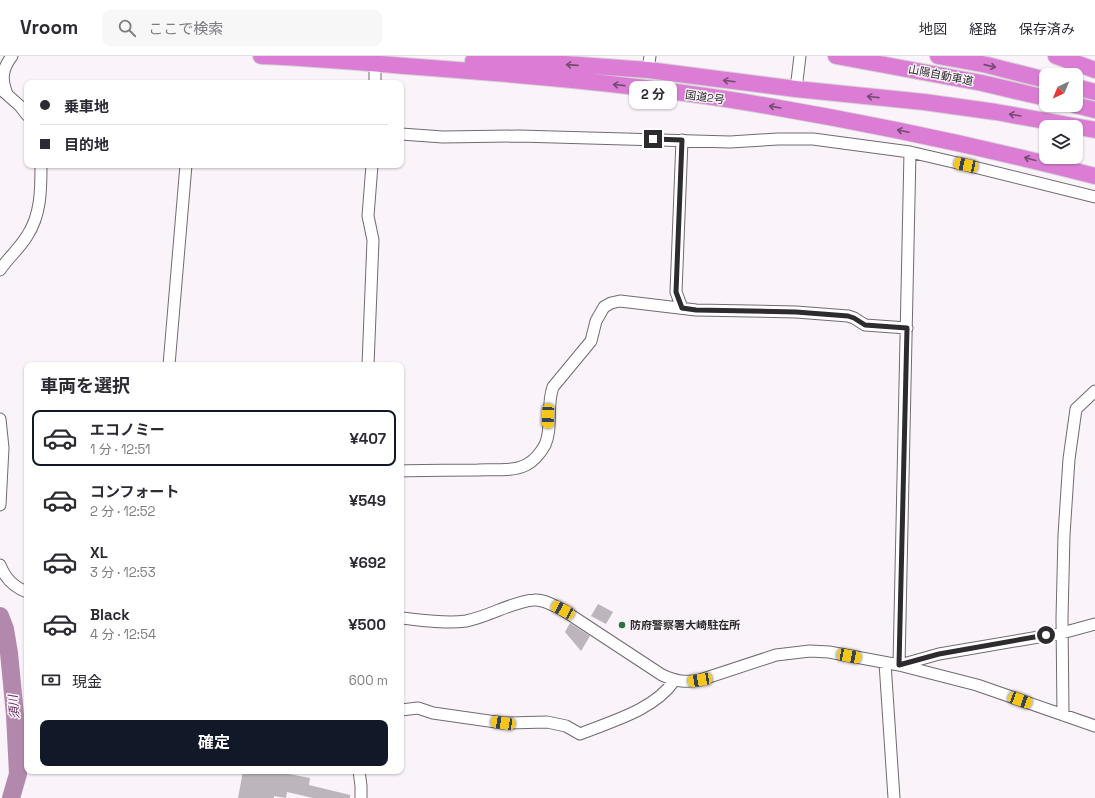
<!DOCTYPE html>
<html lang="ja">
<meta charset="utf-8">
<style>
body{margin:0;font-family:"Space Grotesk","Noto Sans JP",sans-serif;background:#f7f7f7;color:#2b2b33;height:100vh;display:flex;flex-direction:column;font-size:15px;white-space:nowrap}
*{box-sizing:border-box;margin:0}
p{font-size:13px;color:#7c7c81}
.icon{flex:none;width:22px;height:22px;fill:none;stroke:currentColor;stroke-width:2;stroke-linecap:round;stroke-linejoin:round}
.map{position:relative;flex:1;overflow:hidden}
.sheet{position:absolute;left:24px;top:306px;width:380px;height:412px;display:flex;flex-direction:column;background:#fff;border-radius:8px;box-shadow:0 1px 3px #0004}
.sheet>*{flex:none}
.guide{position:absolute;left:24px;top:24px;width:380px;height:88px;border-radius:8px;box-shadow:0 1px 3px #0004;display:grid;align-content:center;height:88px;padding:0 16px;background:#fff}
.needle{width:26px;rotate:224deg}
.fabs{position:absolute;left:1039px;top:12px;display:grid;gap:8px}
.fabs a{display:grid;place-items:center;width:44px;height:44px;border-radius:8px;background:#fff;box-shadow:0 1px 3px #0004;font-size:20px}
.end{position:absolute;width:18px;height:18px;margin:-9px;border:5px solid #2d2b2d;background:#fff;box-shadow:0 0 0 2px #fff}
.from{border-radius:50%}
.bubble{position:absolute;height:28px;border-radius:8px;background:#fff;box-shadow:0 1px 3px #0004;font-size:13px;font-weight:700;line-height:28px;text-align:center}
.car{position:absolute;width:12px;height:24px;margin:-12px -6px;border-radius:5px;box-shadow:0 0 3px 1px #0007;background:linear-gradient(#f5c518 24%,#345 0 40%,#f5c518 0 76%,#345 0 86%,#f5c518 0)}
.guide b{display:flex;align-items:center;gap:14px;height:38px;font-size:15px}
.guide b+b{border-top:1px solid #e1e1e2}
.guide i{width:10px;height:10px;background:#2b2b33}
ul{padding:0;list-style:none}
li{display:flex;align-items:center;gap:12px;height:56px;margin:0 8px 6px;padding:0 8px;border:2px solid transparent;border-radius:8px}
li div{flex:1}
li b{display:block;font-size:15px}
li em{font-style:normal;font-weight:700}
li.active{border-color:#111827}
li>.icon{width:36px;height:36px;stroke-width:1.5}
h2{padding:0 16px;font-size:18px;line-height:48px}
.pay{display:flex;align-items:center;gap:10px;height:44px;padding:0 16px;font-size:15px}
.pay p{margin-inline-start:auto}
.cta{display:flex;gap:8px;margin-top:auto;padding:8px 16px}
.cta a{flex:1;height:46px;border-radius:8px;background:#111827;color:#fff;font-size:16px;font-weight:700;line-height:46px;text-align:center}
header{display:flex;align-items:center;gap:24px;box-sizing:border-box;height:56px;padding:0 20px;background:#fff;border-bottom:1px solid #e1e1e2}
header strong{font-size:19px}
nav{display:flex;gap:22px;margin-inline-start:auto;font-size:14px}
.search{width:280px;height:36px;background:#f7f7f7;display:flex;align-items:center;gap:10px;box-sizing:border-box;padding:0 14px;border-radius:8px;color:#7c7c81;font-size:15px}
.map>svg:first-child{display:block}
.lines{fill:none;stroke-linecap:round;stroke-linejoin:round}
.river{stroke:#b289ad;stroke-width:18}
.building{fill:#bcb5bb}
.minor-casing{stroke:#716b70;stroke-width:13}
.highway-casing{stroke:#d5d5d5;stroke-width:18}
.minor{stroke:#fff;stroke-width:11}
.highway{stroke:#dc7dd5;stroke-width:16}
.oneway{stroke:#734c70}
.route{stroke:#2d2b2d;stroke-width:5}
.poi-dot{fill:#2b723f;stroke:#fbf3fa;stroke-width:1.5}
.labels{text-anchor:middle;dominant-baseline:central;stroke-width:3;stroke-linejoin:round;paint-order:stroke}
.street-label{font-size:11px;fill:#2d2b2d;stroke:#fbf3fa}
.poi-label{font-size:11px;font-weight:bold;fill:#2d2b2d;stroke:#fbf3fa;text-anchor:start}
.water-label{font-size:12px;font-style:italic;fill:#5e2b5b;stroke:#fbf3fa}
</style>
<header>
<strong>Vroom</strong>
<div class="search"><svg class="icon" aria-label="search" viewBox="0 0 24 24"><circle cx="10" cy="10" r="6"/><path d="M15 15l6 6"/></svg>ここで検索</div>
<nav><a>地図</a><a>経路</a><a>保存済み</a></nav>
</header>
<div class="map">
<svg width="1095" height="742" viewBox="0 0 1095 742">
<rect width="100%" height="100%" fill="#fbf3fa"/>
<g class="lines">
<path class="river" d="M0,560L5,573L9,597L15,659L18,718L11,742"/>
</g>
<path class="building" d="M598,548L613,556L606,568L591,560Z
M570,567L590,580L581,595L565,576Z
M243,715H273L310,722L309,729L350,739V742H313L287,736L286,742L274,740V742H238Z"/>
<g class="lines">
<defs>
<path id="minor" d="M648,14L650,0
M375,27V17
M796,33L800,0
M2,34L20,50L27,59
M7,38C1,23 2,13 12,0
M401,78L443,81L519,80L730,86L778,83H813L910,96L966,109L1095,141
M0,214C8,202 19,193 27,180C41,159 41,134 41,109
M682,252L676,236L682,84
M169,309L186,109
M368,309L373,184L368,160L372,109
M0,363L3,392L0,449
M401,415C427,414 452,414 478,414C493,413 512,416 526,409C534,405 541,396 545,389C553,371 546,350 553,331L591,285L596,265L604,251L611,247L620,245L696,254L796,256L848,260L854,262L865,269L907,272
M0,509C5,522 13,531 27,536
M401,562C422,564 444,568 466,565C488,561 514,545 534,544C544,543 554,550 563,554L662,619C675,625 685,627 700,624L776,599L810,595L829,596L899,609L977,629L1095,670
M885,607L894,742
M899,609L910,96
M900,609L939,598L1062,577L1095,568
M401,654L418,652L433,657L503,667L547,666L566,670L580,678C612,665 654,654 674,625
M1063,659L1062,562L1064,479L1069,403L1076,353L1095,335
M359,715L361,730V742"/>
<path id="highway" d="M261,0C309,2 357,6 405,10C526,19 648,29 768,50C878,69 987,92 1095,120
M836,0L982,27L1046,42
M938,0L987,9L1046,24
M1056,0L1095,14
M473,5L538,6L648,14L796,33L924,46L996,56L1095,74
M1076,31L1095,36
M1075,49L1095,54"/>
</defs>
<use href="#minor" class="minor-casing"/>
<use href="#highway" class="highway-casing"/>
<use href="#minor" class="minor"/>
<use href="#highway" class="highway"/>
</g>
<defs><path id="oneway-shaft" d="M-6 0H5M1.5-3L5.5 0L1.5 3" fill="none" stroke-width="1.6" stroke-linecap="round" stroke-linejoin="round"/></defs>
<g class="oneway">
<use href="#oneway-shaft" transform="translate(572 9) rotate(-176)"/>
<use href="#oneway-shaft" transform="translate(990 10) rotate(13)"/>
<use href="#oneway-shaft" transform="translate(729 25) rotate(-173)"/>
<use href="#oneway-shaft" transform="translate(619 29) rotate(-174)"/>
<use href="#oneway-shaft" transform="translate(873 41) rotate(-174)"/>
<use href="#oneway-shaft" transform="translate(775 51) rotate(-170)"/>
<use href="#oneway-shaft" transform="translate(1015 59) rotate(-171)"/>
<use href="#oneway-shaft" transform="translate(903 75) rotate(-168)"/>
<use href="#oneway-shaft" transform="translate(1030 103) rotate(-165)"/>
</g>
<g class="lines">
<path class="route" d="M653,83L682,84L676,236L682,252L696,254L796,256L848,260L854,262L865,269L907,272L899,609L939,598L1046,579"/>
</g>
<circle class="poi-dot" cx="622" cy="569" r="4"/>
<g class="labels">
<g class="street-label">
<text transform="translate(941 19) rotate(11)">山陽自動車道</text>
<text transform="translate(705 41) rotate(8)">国道2号</text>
</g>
<g class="poi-label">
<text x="630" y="569">防府警察署大崎駐在所</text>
</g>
<g class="water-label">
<text transform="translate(14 651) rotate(-95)">須川</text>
</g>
</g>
</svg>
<div class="fabs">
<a><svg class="needle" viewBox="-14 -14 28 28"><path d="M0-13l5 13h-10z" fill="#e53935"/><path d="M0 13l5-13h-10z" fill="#7c7c81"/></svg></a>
<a><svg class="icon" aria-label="layers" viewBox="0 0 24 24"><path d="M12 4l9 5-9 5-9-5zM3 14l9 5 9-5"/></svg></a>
</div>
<i class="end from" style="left:1046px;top:579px"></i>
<i class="end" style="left:653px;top:83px"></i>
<div class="bubble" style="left:629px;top:25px;width:48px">2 分</div>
<i class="car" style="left:966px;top:109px;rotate:282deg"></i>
<i class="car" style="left:548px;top:360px;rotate:182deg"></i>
<i class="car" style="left:563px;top:554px;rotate:298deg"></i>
<i class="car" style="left:849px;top:600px;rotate:101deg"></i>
<i class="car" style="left:700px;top:624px;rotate:260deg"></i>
<i class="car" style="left:1020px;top:644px;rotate:110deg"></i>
<i class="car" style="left:503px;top:667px;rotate:279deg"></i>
<div class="guide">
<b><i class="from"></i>乗車地</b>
<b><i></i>目的地</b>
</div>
<section class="sheet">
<h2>車両を選択</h2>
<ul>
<li class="active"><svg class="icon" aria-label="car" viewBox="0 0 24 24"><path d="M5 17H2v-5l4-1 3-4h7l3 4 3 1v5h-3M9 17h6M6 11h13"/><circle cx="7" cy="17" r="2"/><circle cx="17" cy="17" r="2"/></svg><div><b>エコノミー</b><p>1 分 · 12:51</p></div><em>¥407</em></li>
<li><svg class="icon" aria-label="car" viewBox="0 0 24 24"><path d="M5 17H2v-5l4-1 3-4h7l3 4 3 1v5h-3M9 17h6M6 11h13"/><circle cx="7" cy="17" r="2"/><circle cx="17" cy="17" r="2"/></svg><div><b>コンフォート</b><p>2 分 · 12:52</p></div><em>¥549</em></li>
<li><svg class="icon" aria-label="car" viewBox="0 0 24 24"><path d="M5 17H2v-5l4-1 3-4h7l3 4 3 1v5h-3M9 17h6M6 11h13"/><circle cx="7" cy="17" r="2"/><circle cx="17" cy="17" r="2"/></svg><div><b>XL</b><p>3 分 · 12:53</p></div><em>¥692</em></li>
<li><svg class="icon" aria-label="car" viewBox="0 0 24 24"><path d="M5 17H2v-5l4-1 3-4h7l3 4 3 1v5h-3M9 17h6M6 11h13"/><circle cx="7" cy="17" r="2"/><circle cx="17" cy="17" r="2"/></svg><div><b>Black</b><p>4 分 · 12:54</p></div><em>¥500</em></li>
</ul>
<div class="pay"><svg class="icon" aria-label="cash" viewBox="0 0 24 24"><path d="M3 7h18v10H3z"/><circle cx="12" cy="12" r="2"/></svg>現金<p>600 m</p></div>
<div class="cta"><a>確定</a></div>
</section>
</div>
